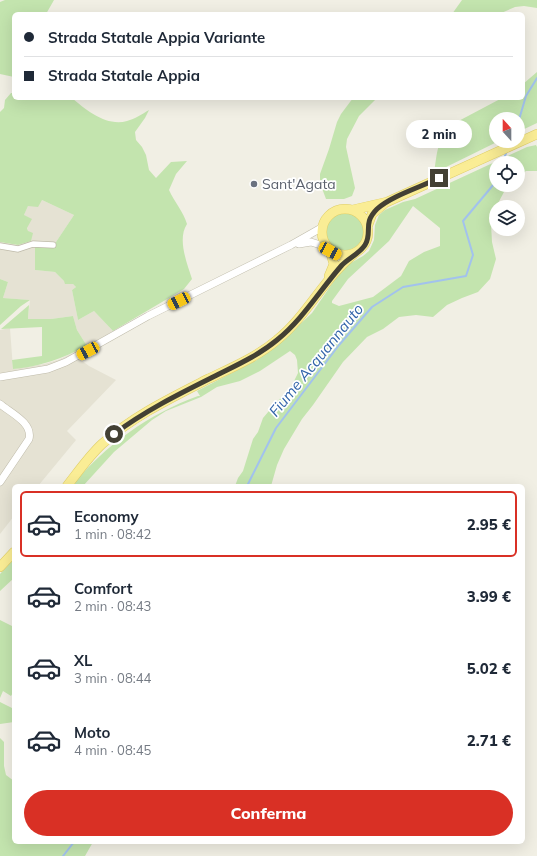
<!DOCTYPE html>
<html lang="it">
<meta charset="utf-8">
<style>
body{margin:0;font-family:Mulish,sans-serif;background:#f2f2f3;color:#1f2937;height:100vh;display:flex;flex-direction:column;font-size:15px;white-space:nowrap}
*{box-sizing:border-box;margin:0}
p{font-size:13px;color:#747a83}
.icon{flex:none;width:22px;height:22px;fill:none;stroke:currentColor;stroke-width:2;stroke-linecap:round;stroke-linejoin:round}
.map{position:relative;flex:1;overflow:hidden}
.drawer{position:absolute;left:12px;top:484px;width:513px;height:360px;display:flex;flex-direction:column;background:#fff;border-radius:6px;box-shadow:0 4px 16px #0002}
.drawer>*{flex:none}
.hud{position:absolute;left:12px;top:12px;width:513px;height:88px;border-radius:6px;box-shadow:0 4px 16px #0002;display:grid;align-content:center;height:88px;padding:0 12px;background:#fff}
.needle{width:26px;rotate:339deg}
.buttons{position:absolute;left:489px;top:112px;display:grid;gap:8px}
.buttons a{display:grid;place-items:center;width:36px;height:36px;border-radius:50%;background:#fff;box-shadow:0 4px 16px #0002;font-size:20px}
.end{position:absolute;width:18px;height:18px;margin:-9px;border:5px solid #434034;background:#fff;box-shadow:0 0 0 2px #fff}
.from{border-radius:50%}
.bubble{position:absolute;height:28px;border-radius:14px;background:#fff;box-shadow:0 4px 16px #0002;font-size:13px;font-weight:800;line-height:28px;text-align:center}
.car{position:absolute;width:12px;height:24px;margin:-12px -6px;border-radius:5px;box-shadow:0 0 3px 1px #0007;background:linear-gradient(#f5c518 24%,#345 0 40%,#f5c518 0 76%,#345 0 86%,#f5c518 0)}
.hud b{display:flex;align-items:center;gap:14px;height:38px;font-size:15px}
.hud b+b{border-top:1px solid #e0e1e3}
.hud i{width:10px;height:10px;background:#1f2937}
ul{padding:7px 0 0;list-style:none}
li{display:flex;align-items:center;gap:12px;height:66px;margin:0 8px 6px;padding:0 4px;border:2px solid transparent;border-radius:6px}
li div{flex:1}
li b{display:block;font-size:15px}
li em{font-style:normal;font-weight:800}
li.on{border-color:#d93025}
li>.icon{width:36px;height:36px;stroke-width:1.5}
.button{display:flex;gap:8px;margin-top:auto;padding:8px 12px}
.button a{flex:1;height:46px;border-radius:24px;background:#d93025;color:#fff;font-size:16px;font-weight:800;line-height:46px;text-align:center}
.map>svg:first-child{display:block}
.residential{fill:#e5e2d3}
.green{fill:#c3e4ae;fill-rule:evenodd}
.lines{fill:none;stroke-linecap:round;stroke-linejoin:round}
.stream{stroke:#a2c2ed;stroke-width:2}
.minor-casing{stroke:#bfbbaa;stroke-width:7}
.tertiary-casing{stroke:#bfbbaa;stroke-width:8}
.primary-casing{stroke:#decd66;stroke-width:10}
.minor{stroke:#fff;stroke-width:5.5}
.tertiary{stroke:#fff;stroke-width:7}
.primary{stroke:#faed95;stroke-width:9}
.route{stroke:#434034;stroke-width:5}
.worship-dot{fill:#6b7280;stroke:#fff;stroke-width:1.5}
.labels{text-anchor:middle;dominant-baseline:central;stroke-width:3.5;stroke-linejoin:round;paint-order:stroke}
.worship-label{font-size:14px;fill:#5b616d;stroke:#fff;text-anchor:start}
.water-label{font-size:15px;font-style:italic;fill:#3365aa;stroke:#fff}
</style>
<div class="map">
<svg width="537" height="856" viewBox="0 0 537 856">
<rect width="100%" height="100%" fill="#f1efe4"/>
<path class="residential" d="M42,200L74,215L52,248L35,270L55,272L64,281L73,284L76,287L72,290L78,320L94,311L113,331L87,346L77,330L73,316L51,319H28L30,300L3,298L8,282L0,279V242L18,245L28,231L24,215L28,206Z
M10,328L13,369L44,364L58,360L75,352L81,360L89,366L116,380L67,431L76,440L38,486H14V516L0,534V330Z"/>
<path class="green" d="M5,0H54L46,14H14V77L0,74V2Z
M462,0H537V8L524,6L515,7L499,14H452Z
M537,72V123L518,132V119H496V141H499L434,173C437,155 437,138 451,125L502,98H523V84Z
M11,93H14V98H72C86,110 107,127 127,121C135,119 142,114 149,110L145,118L135,132L136,140L142,147L146,155L149,170L156,178L171,162L187,161L176,174L169,190C175,203 183,211 187,224C177,239 187,263 192,279L184,289L113,331L94,311L78,320L72,290L76,287L73,284H65L64,281L55,272L35,270V246L52,248L74,215L42,200L38,207L28,206L24,215L32,219L27,228L28,231L33,233L31,241L18,245L0,242V112L4,108L5,100Z
M353,98H377L359,116L347,139L346,147L355,188L352,196L344,199H326L320,183V174L329,149L337,122L341,114Z
M536,145L537,147V171H526L518,177V163H496V185H511L504,192L496,207L491,224L492,242L496,259L490,279L478,292L462,298L447,305L433,317L416,315L399,317L383,329L367,337L343,362L313,405L302,419L284,449L277,465L271,486H235L238,478L243,471L253,439L258,432L263,418L274,405L291,387L298,373L297,360L295,355L290,351L260,371L240,381L217,387L201,397L166,411L152,420L114,452L83,486H72C105,445 149,414 198,396H200L197,391L257,360L280,343L312,313L336,278L349,264L363,256L369,251L374,240L375,225L379,215L385,210L403,202L415,199L527,147ZM413,206L440,228V246L424,252L409,261L401,276L373,297L339,306L332,303V301L348,279L389,241Z
M326 232a19 19 0 1 1 38 0a19 19 0 1 1-38 0Z
M0,279L8,282L3,298L30,300L21,306L0,325Z
M29,305L28,319H51L73,316L77,330L87,346C60,359 43,366 13,369L12,360L42,356V327L1,329Z
M14,559V578L0,591V574Z
M0,620L14,627V691L11,696L3,691L0,698Z
M0,702L14,709V722L0,724Z
M0,738L4,742V766L6,775L14,781V842H93L85,856H0Z"/>
<g class="lines">
<path class="stream" d="M518,123L526,96L537,78
M502,163L507,151
M247,486L276,428L339,345L372,307L403,287L466,276L473,255L463,221L494,184L496,180
M63,856L74,842"/>
<defs>
<path id="minor" d="M0,246L18,249L33,244L53,245"/>
<path id="tertiary" d="M299,244L311,242L327,247
M0,377L48,369L66,362L148,316L291,245L321,228L322,226
M0,404C11,413 33,423 29,439L0,482"/>
<path id="primary" d="M322 232a23 23 0 1 1 46 0a23 23 0 1 1-46 0Z
M352,210L387,202L537,134
M368,225L372,214L384,204
M329,276L334,264L330,251
M67,486C78,472 89,456 102,444C133,416 171,398 208,379C231,368 257,357 277,340C307,316 324,278 354,254
M0,567L14,552"/>
</defs>
<use href="#minor" class="minor-casing"/>
<use href="#tertiary" class="tertiary-casing"/>
<use href="#primary" class="primary-casing"/>
<use href="#minor" class="minor"/>
<use href="#tertiary" class="tertiary"/>
<use href="#primary" class="primary"/>
</g>
<g class="lines">
<path class="route" d="M114,434C146,410 181,393 217,375C237,365 259,355 277,340C303,319 320,290 342,265C349,258 360,253 365,245C373,232 362,224 377,209C391,196 421,187 439,178"/>
</g>
<circle class="worship-dot" cx="254" cy="184" r="4"/>
<g class="labels">
<g class="worship-label">
<text x="262" y="184">Sant'Agata</text>
</g>
<g class="water-label">
<text transform="translate(316 360) rotate(-51)">Fiume Acquannauto</text>
</g>
</g>
</svg>
<div class="buttons">
<a><svg class="needle" viewBox="-14 -14 28 28"><path d="M0-13l5 13h-10z" fill="#e53935"/><path d="M0 13l5-13h-10z" fill="#747a83"/></svg></a>
<a><svg class="icon" aria-label="locate" viewBox="0 0 24 24"><circle cx="12" cy="12" r="6"/><path d="M12 2v4M12 18v4M2 12h4M18 12h4"/></svg></a>
<a><svg class="icon" aria-label="layers" viewBox="0 0 24 24"><path d="M12 4l9 5-9 5-9-5zM3 14l9 5 9-5"/></svg></a>
</div>
<i class="end from" style="left:114px;top:434px"></i>
<i class="end" style="left:439px;top:178px"></i>
<div class="bubble" style="left:406px;top:120px;width:66px">2 min</div>
<i class="car" style="left:330px;top:251px;rotate:118deg"></i>
<i class="car" style="left:179px;top:301px;rotate:243deg"></i>
<i class="car" style="left:88px;top:351px;rotate:242deg"></i>
<div class="hud">
<b><i class="from"></i>Strada Statale Appia Variante</b>
<b><i></i>Strada Statale Appia</b>
</div>
<section class="drawer">
<ul>
<li class="on"><svg class="icon" aria-label="car" viewBox="0 0 24 24"><path d="M5 17H2v-5l4-1 3-4h7l3 4 3 1v5h-3M9 17h6M6 11h13"/><circle cx="7" cy="17" r="2"/><circle cx="17" cy="17" r="2"/></svg><div><b>Economy</b><p>1 min · 08:42</p></div><em>2.95 €</em></li>
<li><svg class="icon" aria-label="car" viewBox="0 0 24 24"><path d="M5 17H2v-5l4-1 3-4h7l3 4 3 1v5h-3M9 17h6M6 11h13"/><circle cx="7" cy="17" r="2"/><circle cx="17" cy="17" r="2"/></svg><div><b>Comfort</b><p>2 min · 08:43</p></div><em>3.99 €</em></li>
<li><svg class="icon" aria-label="car" viewBox="0 0 24 24"><path d="M5 17H2v-5l4-1 3-4h7l3 4 3 1v5h-3M9 17h6M6 11h13"/><circle cx="7" cy="17" r="2"/><circle cx="17" cy="17" r="2"/></svg><div><b>XL</b><p>3 min · 08:44</p></div><em>5.02 €</em></li>
<li><svg class="icon" aria-label="car" viewBox="0 0 24 24"><path d="M5 17H2v-5l4-1 3-4h7l3 4 3 1v5h-3M9 17h6M6 11h13"/><circle cx="7" cy="17" r="2"/><circle cx="17" cy="17" r="2"/></svg><div><b>Moto</b><p>4 min · 08:45</p></div><em>2.71 €</em></li>
</ul>
<div class="button"><a>Conferma</a></div>
</section>
</div>
